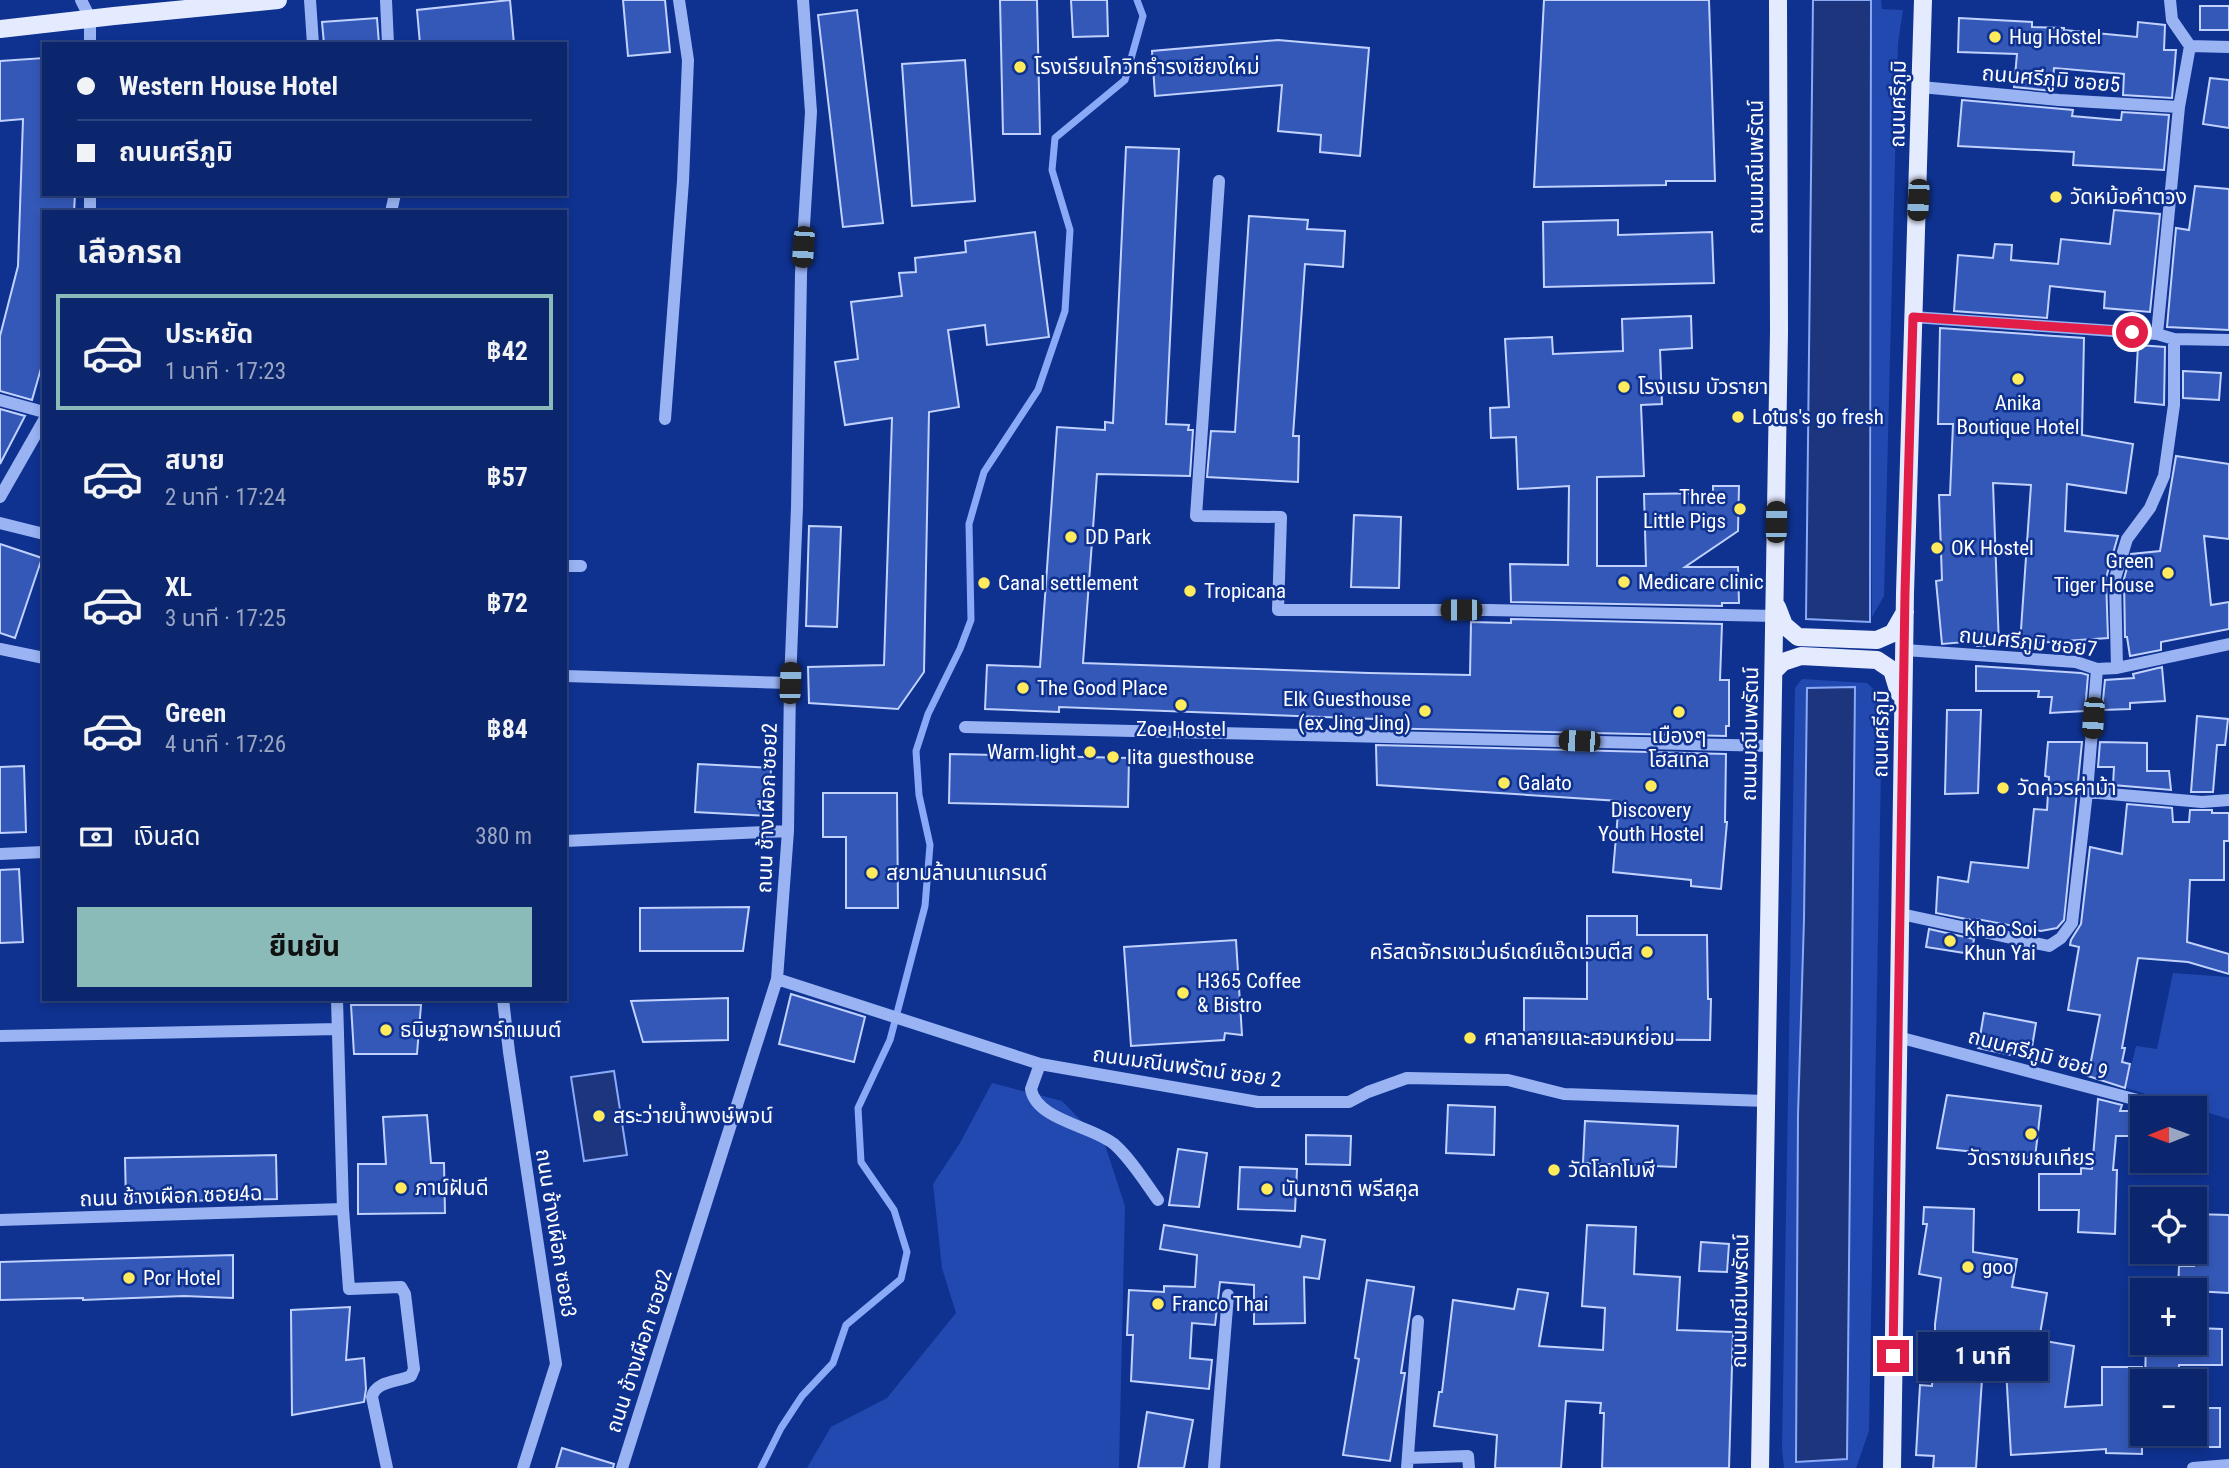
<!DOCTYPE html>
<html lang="th">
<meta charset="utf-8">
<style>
body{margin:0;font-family:"Roboto Condensed","Noto Sans Thai",sans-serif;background:#193274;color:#f1f3f6;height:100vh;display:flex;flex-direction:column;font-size:26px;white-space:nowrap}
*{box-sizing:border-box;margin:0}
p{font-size:23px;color:#9aa5c2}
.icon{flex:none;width:38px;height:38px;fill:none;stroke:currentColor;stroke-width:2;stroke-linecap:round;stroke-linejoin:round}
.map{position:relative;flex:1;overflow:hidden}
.panel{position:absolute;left:42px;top:210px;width:525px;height:791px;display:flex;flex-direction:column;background:#0b266c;border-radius:0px;box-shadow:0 4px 10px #0003,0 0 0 2px #2b437f}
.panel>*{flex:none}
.banner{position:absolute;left:42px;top:42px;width:525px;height:154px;border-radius:0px;box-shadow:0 4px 10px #0003,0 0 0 2px #2b437f;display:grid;align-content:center;height:154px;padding:0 35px;background:#0b266c}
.needle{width:46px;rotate:269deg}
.tools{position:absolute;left:2130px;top:1096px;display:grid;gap:14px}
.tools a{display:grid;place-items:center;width:77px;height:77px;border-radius:0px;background:#0b266c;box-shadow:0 4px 10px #0003,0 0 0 2px #2b437f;font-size:35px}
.end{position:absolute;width:32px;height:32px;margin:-16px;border:9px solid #e11d48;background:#fff;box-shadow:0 0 0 4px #fff}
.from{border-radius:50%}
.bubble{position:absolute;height:49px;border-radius:0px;background:#0b266c;box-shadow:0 4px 10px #0003,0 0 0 2px #2b437f;font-size:23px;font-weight:700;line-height:49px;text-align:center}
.car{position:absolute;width:21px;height:42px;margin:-21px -10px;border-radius:9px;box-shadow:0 0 5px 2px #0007;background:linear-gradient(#222 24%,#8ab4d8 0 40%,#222 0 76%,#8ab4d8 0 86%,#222 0)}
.banner b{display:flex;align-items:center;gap:24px;height:66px;font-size:26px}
.banner b+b{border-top:2px solid #2b437f}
.banner i{width:18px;height:18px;background:#f1f3f6}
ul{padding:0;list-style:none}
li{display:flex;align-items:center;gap:21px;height:116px;margin:0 14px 10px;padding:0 21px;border:4px solid transparent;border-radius:0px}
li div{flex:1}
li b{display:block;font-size:26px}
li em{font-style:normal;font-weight:700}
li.on{border-color:#8bbbb9}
li>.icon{width:63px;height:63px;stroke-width:1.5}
h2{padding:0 35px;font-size:32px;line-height:84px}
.pay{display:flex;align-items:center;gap:18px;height:77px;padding:0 35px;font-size:26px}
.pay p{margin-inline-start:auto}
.action{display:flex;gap:14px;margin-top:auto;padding:14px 35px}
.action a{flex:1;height:80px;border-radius:0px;background:#8bbbb9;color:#111;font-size:28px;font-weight:700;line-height:80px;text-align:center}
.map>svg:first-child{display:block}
.green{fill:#2149b0}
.water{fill:#1c357d;stroke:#8aaaf7;stroke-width:2}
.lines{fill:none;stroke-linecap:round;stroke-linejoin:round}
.stream{stroke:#8aaaf7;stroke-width:7}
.building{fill:#3458b8;stroke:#c1d2fe;stroke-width:2}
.minor{stroke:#99b3f3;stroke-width:12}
.major{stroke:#e5ebff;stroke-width:18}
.route{stroke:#e11d48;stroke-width:9}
.poi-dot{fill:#ffeb5b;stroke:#0f3290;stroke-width:2.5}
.labels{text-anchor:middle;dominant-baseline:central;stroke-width:5;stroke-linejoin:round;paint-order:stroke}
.poi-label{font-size:21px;fill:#fff;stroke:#0f3290;text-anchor:start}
.street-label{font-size:21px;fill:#fff;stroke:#0f3290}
</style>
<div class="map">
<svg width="2229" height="1468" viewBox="0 0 2229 1468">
<rect width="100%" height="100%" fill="#0f3290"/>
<path class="green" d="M1872,0H1881L1882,9L1903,10L1898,43L1884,596L1872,617Z
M1802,679L1867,683L1878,693L1882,714L1869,1431L1856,1468H1784L1782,1448L1795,688Z
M2173,973L2229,977V1119L2126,1088L2136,1046L2157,1049Z
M992,1083L1062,1101L1105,1145L1125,1206L1119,1468H807L831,1427L887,1398L956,1313L942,1268L933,1184L960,1143Z"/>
<path class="water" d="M1813,0H1871L1870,622L1806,619Z
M1855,687L1847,1459L1796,1462L1798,1115L1804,919L1807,688Z
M614,1071L627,1155L584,1161L571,1077Z"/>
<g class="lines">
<path class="stream" d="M761,1468L781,1428L802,1396L833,1363L846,1325L901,1279L907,1252L894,1210L861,1162L858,1108L890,1040L925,906L930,845L919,795L916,751L928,714L960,649L971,620L969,524L984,472L1038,390L1065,311L1070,230L1052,170L1055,138L1125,80L1143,16L1137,0"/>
</g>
<path class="building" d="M510,0L514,44H420L417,10Z
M623,0H665L670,52L628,56Z
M1000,0H1037L1040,134H1003Z
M1071,0H1107L1108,36L1073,37Z
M1544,0H1709L1715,181H1666V185L1534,187Z
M2200,6H2229V30H2200Z
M857,10L883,223L843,227L818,15Z
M377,18L379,44H324L322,22Z
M1959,18L2032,22V27L2064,28V30L2137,37L2138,22L2165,25L2164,50H2176L2172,98L2123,95L2124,74L2054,68L2052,91L2014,87L2017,54L1958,52Z
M1278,40L1369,48L1360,156L1320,152L1321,135L1278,131L1282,85L1155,96L1152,51Z
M44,58V194H75L74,212H44V358L32,400L0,391V336L18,266L23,119L0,121V61Z
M965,60L975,201L912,206L902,64Z
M2210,78L2229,80V128L2203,124Z
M1962,100L2073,110L2072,116L2118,120H2121L2122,112L2169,115L2164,170L2073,165L2074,152L1958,146Z
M1126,147L1179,149L1166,424L1189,425L1188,430H1193L1190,476L1097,474L1083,663L1369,673L1470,675L1471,622L1511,623V619L1722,624L1720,680H1729V726H1726V736L1376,728V719L1059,707V712L985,709L987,665L1040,667L1057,427L1105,430V422L1113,423Z
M2195,186L2229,189V330L2167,327L2176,228L2189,230Z
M2114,210L2160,214L2150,312L2104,308L2105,292L2050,286L2047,318L1954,311L1958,255L1993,258L1995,244L2012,245L2011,260L2058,264L2061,239L2110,244Z
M1249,216L1308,220L1307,229L1345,231L1343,267L1305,264L1293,436H1299L1298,482L1207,477L1211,431L1235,432Z
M1618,220V235L1712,232L1714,283L1544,287L1543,222Z
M1035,232L1049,337L987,345L985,325L948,330L959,407L929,412L924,672L898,709L809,703L808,667L884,665L892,418L845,425L835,362L858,359L851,302L902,296L899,273L916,272L915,258L966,252L965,241Z
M1691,316L1692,348L1660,350L1662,404L1641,405L1644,476L1597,477V566H1646L1644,494L1713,493V486H1739L1738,531L1685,567H1738L1739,603H1722V606L1511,602L1510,564L1568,565L1569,486L1518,489L1516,437L1491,438L1490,408L1509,407L1505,339L1552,337L1553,354L1623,351L1622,319Z
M1940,328L2084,338L2082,435L2133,444L2126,493L2067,484L2065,531L2118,536L2106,578L2108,638L2020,644L2031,485L1993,483L1999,646H1977V641L1942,644L1936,581L1942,580L1939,495H1950L1953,424H1938Z
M2138,345L2165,347L2164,405L2135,402Z
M2183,371L2221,373L2219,400L2183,398Z
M0,409L25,416L0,464Z
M2176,456L2229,464V539L2204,536L2211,605L2229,602V629L2161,642V650L2130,656L2127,637H2125L2124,579L2131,554L2160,551Z
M1354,515L1401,517L1399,588L1351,587Z
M809,526L841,527L837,627L806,626Z
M0,544L42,558L15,638L0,633Z
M1976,666L2081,673L2088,675L2085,711L2050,713L2052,697H2038L2039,691H1976Z
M2162,667L2165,701L2130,703V709L2102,710L2105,680L2134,678L2133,674Z
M1947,710H1981L1978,793L1945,794Z
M2197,716L2228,719L2225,745H2217L2213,792H2191Z
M2048,742H2082L2064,920L2057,928L2041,931L1977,919L1976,921L1936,913L1938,877L1968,882L1971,862L2028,868L2034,809L2047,810L2049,777L2045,776Z
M2100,742L2147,743V771H2169L2171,790L2113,785L2114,767H2098Z
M1376,745L1726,754L1725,822H1727L1721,889L1691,886V880L1613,872L1619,801L1377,785Z
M950,754L1129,758L1128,807L949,803Z
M698,764L771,768L769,816L695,812Z
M24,766L26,832L0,833V767Z
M823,793H897L898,908H846V837H823Z
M2127,804L2172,808L2173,822H2189L2190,810H2212V813H2229V841H2224V880H2190L2187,942L2229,954V974L2188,962L2138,958L2122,1048H2125L2122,1062L2130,1064L2125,1088L2088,1076L2100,1015L2068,1010L2079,947L2070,945L2071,940L2081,924L2090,847L2122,854Z
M19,869L23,942L0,943V870Z
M749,907L743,951H640V908Z
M1587,916H1637V935H1707L1708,999H1711L1710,1040L1524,1039V998L1587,999Z
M1929,929L1974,939L1971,954L1926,947Z
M1236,940L1242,1035L1225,1033L1224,1040L1131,1046L1124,947Z
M791,994L865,1017L854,1062L779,1044Z
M728,998V1040L643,1042L631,1001Z
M351,1005H421L417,1054H354Z
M1984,1013L2036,1023L2030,1059L1978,1048Z
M1947,1095L2041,1106L2035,1158L1937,1148Z
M2098,1099L2122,1105L2120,1111H2141V1136H2116L2113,1170H2117L2115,1234L2078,1232L2079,1210H2039V1174H2081V1168L2092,1169Z
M1448,1105L1495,1107L1494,1155L1446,1153Z
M427,1115L431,1163H444L445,1213L358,1214V1164H386L383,1117Z
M1585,1121L1678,1126L1676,1167L1583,1163Z
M1306,1135L1351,1136L1350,1165L1306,1164Z
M1178,1149L1207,1153L1199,1207L1169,1205Z
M276,1155L277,1199L126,1202L125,1158Z
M1240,1167L1297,1169L1295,1211L1238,1209Z
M1924,1207L1974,1209L1973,1252L2017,1259L2012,1287L2047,1293L2039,1340L2074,1346L2065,1407L2102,1405V1367H2142V1454L2106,1453V1449L2011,1455L2004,1335H1985L1976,1468H1933L1934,1456L1916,1455L1920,1385L1932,1386L1933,1369H1935V1324L1941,1278L1919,1274L1927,1224H1923Z
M2194,1214L2229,1215V1293L2178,1290L2179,1266H2194Z
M1164,1225L1300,1247L1302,1236L1325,1240L1319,1279L1304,1277L1305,1323L1254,1324V1285L1220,1282L1215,1325L1192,1323L1190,1358L1212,1360L1209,1389L1131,1381L1133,1335H1127L1129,1290L1164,1292V1286L1195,1287L1197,1255L1160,1249Z
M1587,1225L1636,1227L1634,1274L1680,1277L1677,1330L1733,1332L1729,1468H1602L1604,1413H1600L1601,1403L1566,1401L1561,1468H1495L1497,1435L1434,1426L1439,1392H1442L1453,1300L1514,1309L1518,1289L1548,1293L1539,1346L1603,1350L1605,1308L1582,1306Z
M1701,1242L1729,1244L1727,1272L1699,1271Z
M233,1255V1298L184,1296L83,1300V1298L0,1300V1262Z
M1367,1280L1414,1287L1401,1373H1405L1390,1461L1343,1455L1359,1359L1355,1358Z
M350,1307L346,1360L364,1358L366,1389L364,1402L292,1415L291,1310Z
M2196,1328L2222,1329V1365H2179L2178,1381H2145L2146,1342H2196Z
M2194,1408H2220V1447H2194Z
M1147,1412L1193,1420L1184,1468H1138Z
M562,1448L614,1464L613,1468H556Z"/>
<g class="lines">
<path class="minor" d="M81,0L90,18V44
M310,0L313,44
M386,0L388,44
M2190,46L2229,47
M1921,87L2059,100L2179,107
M1219,181L1196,516L1281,517L1278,610H1487L1775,616
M90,212V194
M391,212L395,194
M1913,317L2157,334L2174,339L2229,340
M2157,334L2179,107L2190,46L2172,20L2170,0
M0,400L44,412
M665,419L683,181L688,60L679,0
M0,497L44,420
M0,523L44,534
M565,566H581
M0,649L44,658
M1905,650L2076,662L2097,669L2117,668L2229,644
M2117,668L2115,578L2127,539L2150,508L2164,476L2174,405V339
M565,676L790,683
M965,727L1772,746
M2087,792L2202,802L2229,800
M565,841L788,831
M0,854L44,852
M1901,914L2049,946L2061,938L2072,923L2087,792L2097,669
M777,979L1040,1064L1258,1102H1349L1368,1092L1407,1078L1508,1080L1564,1094L1766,1101
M337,999L343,1209L349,1289L401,1287L405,1294L414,1369L411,1376C398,1382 375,1381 372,1397L387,1468
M503,999L509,1052L556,1364L523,1468
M0,1036L338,1029
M1898,1037L2168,1108
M1040,1064L1031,1089C1036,1120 1092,1126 1114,1144C1131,1159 1145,1182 1158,1200
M0,1220L343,1209
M1408,1458L1468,1456L1469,1468
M622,1468L777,979L788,831L790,683L797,507L801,274L811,112L803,0
M1214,1468L1228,1295
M1407,1468L1418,1321
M2193,1468L2229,1465"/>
<path class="major" d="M0,29L114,16L278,0
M1777,607L1784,625L1798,637L1877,640L1893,633L1905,612
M1774,671L1783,662L1801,656L1877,660L1892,670L1899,693
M1760,1468L1779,331L1778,0
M1892,1468L1905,593L1923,0"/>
</g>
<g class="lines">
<path class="route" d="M1893,1356L1905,593L1913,317L2132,332"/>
</g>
<g class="poi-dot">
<circle cx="1995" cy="37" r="7"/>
<circle cx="1020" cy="67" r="7"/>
<circle cx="2056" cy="197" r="7"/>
<circle cx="2018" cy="379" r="7"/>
<circle cx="1624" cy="387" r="7"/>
<circle cx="1738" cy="417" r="7"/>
<circle cx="1740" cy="509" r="7"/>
<circle cx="1071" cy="537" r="7"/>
<circle cx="1937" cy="548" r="7"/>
<circle cx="2168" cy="573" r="7"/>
<circle cx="1624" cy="582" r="7"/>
<circle cx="984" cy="583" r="7"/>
<circle cx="1190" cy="591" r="7"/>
<circle cx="1023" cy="688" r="7"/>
<circle cx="1181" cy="705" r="7"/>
<circle cx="1425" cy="711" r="7"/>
<circle cx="1679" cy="712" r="7"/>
<circle cx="1090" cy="752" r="7"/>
<circle cx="1113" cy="757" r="7"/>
<circle cx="1504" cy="783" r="7"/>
<circle cx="1651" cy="786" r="7"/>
<circle cx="2003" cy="788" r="7"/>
<circle cx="872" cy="873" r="7"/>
<circle cx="1950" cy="941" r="7"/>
<circle cx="1647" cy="952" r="7"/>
<circle cx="1183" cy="993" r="7"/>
<circle cx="386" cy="1030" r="7"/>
<circle cx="1470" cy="1038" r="7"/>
<circle cx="599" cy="1116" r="7"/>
<circle cx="2031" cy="1134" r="7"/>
<circle cx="1554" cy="1170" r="7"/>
<circle cx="401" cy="1188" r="7"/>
<circle cx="1267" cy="1189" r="7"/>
<circle cx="1968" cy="1267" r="7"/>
<circle cx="129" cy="1278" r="7"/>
<circle cx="1158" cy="1304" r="7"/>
</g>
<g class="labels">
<g class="poi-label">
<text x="2009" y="37">Hug Hostel</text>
<text x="1034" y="67">โรงเรียนโกวิทธำรงเชียงใหม่</text>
<text x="2070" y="197">วัดหม้อคำตวง</text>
<text x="1638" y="387">โรงแรม บัวรายา</text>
<text x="2018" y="403" text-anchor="middle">Anika<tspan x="2018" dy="24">Boutique Hotel</tspan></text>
<text x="1752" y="417">Lotus's go fresh</text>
<text x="1726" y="497" text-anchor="end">Three<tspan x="1726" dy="24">Little Pigs</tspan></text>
<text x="1085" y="537">DD Park</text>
<text x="1951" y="548">OK Hostel</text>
<text x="2154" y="561" text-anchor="end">Green<tspan x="2154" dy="24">Tiger House</tspan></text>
<text x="1638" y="582">Medicare clinic</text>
<text x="998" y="583">Canal settlement</text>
<text x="1204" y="591">Tropicana</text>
<text x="1037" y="688">The Good Place</text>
<text x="1411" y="699" text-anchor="end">Elk Guesthouse<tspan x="1411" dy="24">(ex Jing Jing)</tspan></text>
<text x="1181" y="729" text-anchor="middle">Zoe Hostel</text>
<text x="1679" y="736" text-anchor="middle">เมืองๆ<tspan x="1679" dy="24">โฮสเทล</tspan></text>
<text x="1076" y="752" text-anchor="end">Warm light</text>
<text x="1127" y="757">lita guesthouse</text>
<text x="1518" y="783">Galato</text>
<text x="2017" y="788">วัดควรค่าม้า</text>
<text x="1651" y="810" text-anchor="middle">Discovery<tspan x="1651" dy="24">Youth Hostel</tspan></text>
<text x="886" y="873">สยามล้านนาแกรนด์</text>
<text x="1964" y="929">Khao Soi<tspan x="1964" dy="24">Khun Yai</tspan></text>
<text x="1633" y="952" text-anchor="end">คริสตจักรเซเว่นธ์เดย์แอ๊ดเวนตีส</text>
<text x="1197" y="981">H365 Coffee<tspan x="1197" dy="24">&amp; Bistro</tspan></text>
<text x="400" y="1030">ธนิษฐาอพาร์ทเมนต์</text>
<text x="1484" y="1038">ศาลาลายและสวนหย่อม</text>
<text x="613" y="1116">สระว่ายน้ำพงษ์พจน์</text>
<text x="2031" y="1158" text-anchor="middle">วัดราชมณเทียร</text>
<text x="1568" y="1170">วัดโลกโมฬี</text>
<text x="415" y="1188">ภาน์ฝันดี</text>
<text x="1281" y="1189">นันทชาติ พรีสคูล</text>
<text x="1982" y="1267">goo</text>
<text x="143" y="1278">Por Hotel</text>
<text x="1172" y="1304">Franco Thai</text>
</g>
<g class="street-label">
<text transform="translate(2051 79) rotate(5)">ถนนศรีภูมิ ซอย5</text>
<text transform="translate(1898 104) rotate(-89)">ถนนศรีภูมิ</text>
<text transform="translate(1756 167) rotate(-90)">ถนนมณีนพรัตน์</text>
<text transform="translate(2028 642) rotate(6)">ถนนศรีภูมิ ซอย7</text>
<text transform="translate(1750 734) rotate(-89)">ถนนมณีนพรัตน์</text>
<text transform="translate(1881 734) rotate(-89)">ถนนศรีภูมิ</text>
<text transform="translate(767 808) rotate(-88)">ถนน ช้างเผือก ซอย2</text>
<text transform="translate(2038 1054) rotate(15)">ถนนศรีภูมิ ซอย 9</text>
<text transform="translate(1187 1067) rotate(8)">ถนนมณีนพรัตน์ ซอย 2</text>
<text transform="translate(171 1196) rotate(-2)">ถนน ช้างเผือก ซอย4ฉ</text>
<text transform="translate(556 1233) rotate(81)">ถนน ช้างเผือก ซอย3</text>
<text transform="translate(1740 1301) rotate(-89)">ถนนมณีนพรัตน์</text>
<text transform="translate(639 1351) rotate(-72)">ถนน ช้างเผือก ซอย2</text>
</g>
</g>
</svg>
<div class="tools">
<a><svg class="needle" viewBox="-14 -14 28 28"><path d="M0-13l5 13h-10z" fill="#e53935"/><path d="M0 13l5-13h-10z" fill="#9aa5c2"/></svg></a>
<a><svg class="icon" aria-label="locate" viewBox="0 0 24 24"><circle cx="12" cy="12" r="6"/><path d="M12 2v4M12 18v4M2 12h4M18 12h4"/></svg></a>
<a>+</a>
<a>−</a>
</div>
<i class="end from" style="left:2132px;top:332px"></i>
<i class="end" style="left:1893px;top:1356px"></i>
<div class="bubble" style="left:1918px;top:1332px;width:130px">1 นาที</div>
<i class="car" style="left:1918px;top:200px;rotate:183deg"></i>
<i class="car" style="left:803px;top:247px;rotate:184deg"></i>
<i class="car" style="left:1776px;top:522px;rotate:1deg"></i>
<i class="car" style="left:1461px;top:610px;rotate:270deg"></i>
<i class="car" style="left:790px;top:683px;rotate:2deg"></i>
<i class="car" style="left:2093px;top:718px;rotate:184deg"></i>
<i class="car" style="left:1579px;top:741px;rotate:272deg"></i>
<div class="banner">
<b><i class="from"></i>Western House Hotel</b>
<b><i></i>ถนนศรีภูมิ</b>
</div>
<section class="panel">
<h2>เลือกรถ</h2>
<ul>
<li class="on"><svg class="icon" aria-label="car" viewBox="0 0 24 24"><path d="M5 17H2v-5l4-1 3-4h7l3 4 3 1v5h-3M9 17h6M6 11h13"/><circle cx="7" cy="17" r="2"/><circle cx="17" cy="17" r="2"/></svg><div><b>ประหยัด</b><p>1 นาที · 17:23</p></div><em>฿42</em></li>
<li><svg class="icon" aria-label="car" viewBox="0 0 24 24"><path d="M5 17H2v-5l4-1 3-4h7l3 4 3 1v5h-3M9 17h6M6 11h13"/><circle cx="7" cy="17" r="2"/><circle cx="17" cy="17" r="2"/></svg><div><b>สบาย</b><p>2 นาที · 17:24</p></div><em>฿57</em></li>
<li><svg class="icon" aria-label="car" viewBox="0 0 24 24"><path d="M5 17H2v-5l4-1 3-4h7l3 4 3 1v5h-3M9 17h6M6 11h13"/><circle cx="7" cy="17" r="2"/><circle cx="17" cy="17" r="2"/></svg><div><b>XL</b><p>3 นาที · 17:25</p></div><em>฿72</em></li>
<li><svg class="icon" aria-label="car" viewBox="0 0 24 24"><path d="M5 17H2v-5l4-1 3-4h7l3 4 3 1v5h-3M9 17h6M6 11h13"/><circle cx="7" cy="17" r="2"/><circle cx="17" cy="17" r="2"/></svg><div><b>Green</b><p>4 นาที · 17:26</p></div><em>฿84</em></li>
</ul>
<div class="pay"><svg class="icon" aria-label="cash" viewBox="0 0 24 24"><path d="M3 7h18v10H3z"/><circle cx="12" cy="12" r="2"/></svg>เงินสด<p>380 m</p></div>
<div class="action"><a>ยืนยัน</a></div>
</section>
</div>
